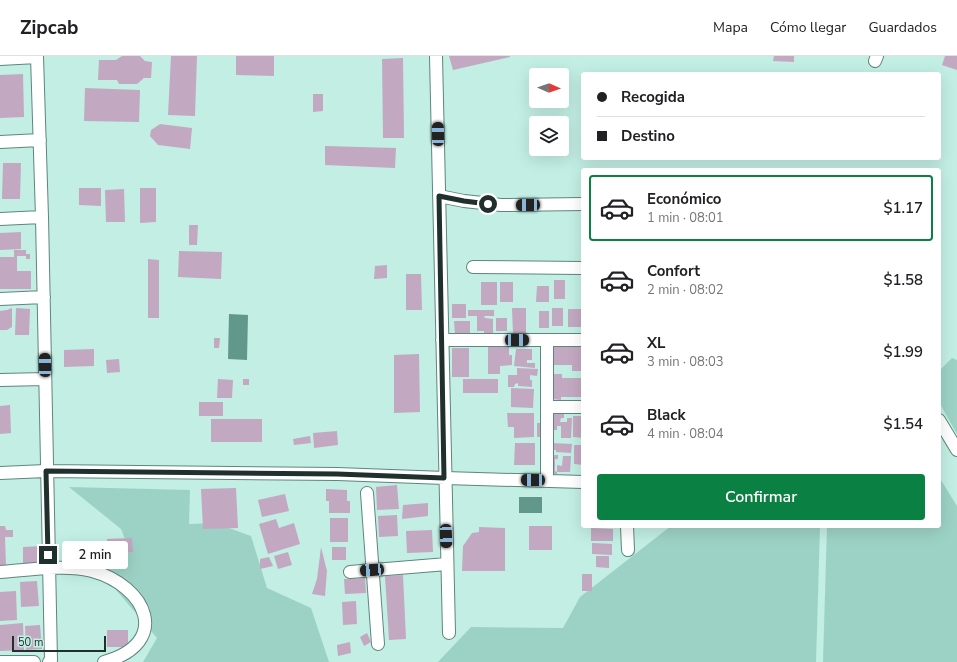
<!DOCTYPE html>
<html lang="es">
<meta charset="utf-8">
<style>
body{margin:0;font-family:"Nunito Sans",sans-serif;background:#f2f2f2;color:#202124;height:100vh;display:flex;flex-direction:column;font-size:15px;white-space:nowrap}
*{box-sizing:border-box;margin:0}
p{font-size:13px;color:#757577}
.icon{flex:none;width:22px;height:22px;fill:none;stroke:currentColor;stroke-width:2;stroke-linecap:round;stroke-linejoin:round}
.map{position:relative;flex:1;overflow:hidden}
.sheet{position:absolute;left:581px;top:112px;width:360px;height:360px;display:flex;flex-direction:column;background:#fff;border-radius:4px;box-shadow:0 4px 16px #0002}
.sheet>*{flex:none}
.hud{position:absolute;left:581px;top:16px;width:360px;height:88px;border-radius:4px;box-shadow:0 4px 16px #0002;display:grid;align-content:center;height:88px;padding:0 16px;background:#fff}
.needle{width:26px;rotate:92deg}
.tools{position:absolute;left:529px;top:12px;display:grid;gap:8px}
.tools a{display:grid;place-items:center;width:40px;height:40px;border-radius:4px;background:#fff;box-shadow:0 4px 16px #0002;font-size:20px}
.scale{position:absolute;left:12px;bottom:10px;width:94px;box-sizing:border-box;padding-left:4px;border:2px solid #20312d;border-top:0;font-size:11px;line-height:14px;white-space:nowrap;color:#20312d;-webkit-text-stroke:3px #c2eee3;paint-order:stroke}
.end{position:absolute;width:18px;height:18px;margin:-9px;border:5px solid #20312d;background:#fff;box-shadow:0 0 0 2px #fff}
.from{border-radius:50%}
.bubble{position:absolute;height:28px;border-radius:4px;background:#fff;box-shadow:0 4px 16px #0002;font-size:13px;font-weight:600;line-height:28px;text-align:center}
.car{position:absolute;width:12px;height:24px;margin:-12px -6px;border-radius:5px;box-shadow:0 0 3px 1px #0007;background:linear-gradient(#222 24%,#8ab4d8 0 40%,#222 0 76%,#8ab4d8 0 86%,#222 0)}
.hud b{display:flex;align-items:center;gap:14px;height:38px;font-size:15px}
.hud b+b{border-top:1px solid #e0e0e0}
.hud i{width:10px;height:10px;background:#202124}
ul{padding:7px 0 0;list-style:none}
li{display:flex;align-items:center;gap:12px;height:66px;margin:0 8px 6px;padding:0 8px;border:2px solid transparent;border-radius:4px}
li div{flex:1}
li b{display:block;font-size:15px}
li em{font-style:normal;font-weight:600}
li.current{border-color:#0b8043}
li>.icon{width:36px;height:36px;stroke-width:1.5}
.cta{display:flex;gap:8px;margin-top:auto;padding:8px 16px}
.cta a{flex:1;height:46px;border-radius:4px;background:#0b8043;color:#fff;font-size:16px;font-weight:600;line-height:46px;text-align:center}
header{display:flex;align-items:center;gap:24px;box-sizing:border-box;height:56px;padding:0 20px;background:#fff;border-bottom:1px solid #e0e0e0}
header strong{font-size:19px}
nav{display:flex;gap:22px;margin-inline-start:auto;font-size:14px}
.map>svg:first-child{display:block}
.green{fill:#9cd2c5}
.water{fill:#62988b}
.building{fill:#c3a8c2}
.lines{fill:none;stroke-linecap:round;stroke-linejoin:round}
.minor-casing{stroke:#5d867c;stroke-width:14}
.minor{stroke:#fff;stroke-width:12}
.route{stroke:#20312d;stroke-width:5}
</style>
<header>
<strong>Zipcab</strong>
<nav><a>Mapa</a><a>Cómo llegar</a><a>Guardados</a></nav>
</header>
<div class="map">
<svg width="957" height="606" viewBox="0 0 957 606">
<rect width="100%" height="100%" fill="#c2eee3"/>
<path class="green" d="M952,302L957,304V378L939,346V315Z
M939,421L957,450V606H823L827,470H939Z
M69,431L190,434L189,468L215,467L251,480L267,532L311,552L329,606H143L157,582L99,514L129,493L121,473Z
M671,470H820L816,606H438L471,571L563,572L580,541Z"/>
<path class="water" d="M229,258L248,259L247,304L228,303Z
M519,441H542V457H519Z"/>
<path class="building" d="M122,0H140L145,5L152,6L151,22H144L137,28H119L117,24H98L99,4H116Z
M171,0H197L195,60L168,59Z
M236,0H274V20L236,19Z
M449,0H510V1L453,14Z
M774,0H794V6L773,5Z
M945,0H957V14L942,9Z
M403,2L404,82H383L382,3Z
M23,18L24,61L0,62V19Z
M85,32L140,34L139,66L84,65Z
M313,38H323V55L313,56Z
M160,68L192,72L190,93L158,89L150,80L151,74Z
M325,90L396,92L395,112L325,109Z
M3,107H21L20,143H2Z
M79,132H101V150L79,149Z
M140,132H156V166L140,167Z
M124,133L125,166H106L105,134Z
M189,169H198L197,189H189Z
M21,176V193L0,194V177Z
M14,194H26V198H30V203H26V200H17V215H31V233H0V201H14Z
M179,195L222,196L221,223L178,221Z
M148,203L159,204V262H148Z
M387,209V222L374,223L375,210Z
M406,218H421L422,254H406Z
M554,224H565V243H554Z
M481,226H497V249H481Z
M500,226H513V246H500Z
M537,230H549V246H536Z
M452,248H466V262H452Z
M12,252V271L7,274H0V255L7,254Z
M16,252L30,253L29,279H15Z
M512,252H526V279H513Z
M552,252H563V270H552Z
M568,253H583V271H568Z
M468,254H494V260H484L485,262L493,263V282H484V275H477V260H468Z
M539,255H549V272H539Z
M496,262H507V275H496Z
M454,265H470V280L455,279Z
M214,282H220L219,292H214Z
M571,289H583V315H572V309H554V291H572Z
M488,290H509V299H512V309L500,310V318H488Z
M452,292H469V321H452Z
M94,293V310L64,311V294Z
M516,293H532V304H527V307H535V312L514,310Z
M419,298L420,356L394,357V299Z
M119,303L120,316L107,317L106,304Z
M517,312L538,313L537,320L530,319V324H532V331L518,330V327L515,328L514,331H508V319H517Z
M553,318H562V322H583V341H561V344L553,343Z
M218,323L233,324L232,342H217Z
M243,323H249V329H243Z
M463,323H498V337H463Z
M511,332L534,333L533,352L511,351Z
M199,346H223V360H199Z
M10,349L11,377L0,378V350Z
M553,355H564V362H561L560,366H567V362H572L571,382H561V370H557V374H552Z
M507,357H534V381L514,382V371H508Z
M573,360H583V382L573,381Z
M211,363H262V386H211Z
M537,367H541L542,381H537Z
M337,375L338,389L314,392L313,377Z
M310,380L311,387L294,389L293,383Z
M515,387H535V409H514Z
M551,387L572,388L571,397L556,396V394H551Z
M574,389H583V409L574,408Z
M551,399H558V403H555V415L557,416V418H550Z
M563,400H571L570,416H557V409L562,410Z
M397,429L399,453L377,454L376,431Z
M236,432L238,472L203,473L201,433Z
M326,433L347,434V445H350V457H329V445H326Z
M285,438L289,455L262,461L258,444Z
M428,447V460L402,463L403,449Z
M397,459L398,480L379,481L378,460Z
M330,462H348V486H330Z
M276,463L279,472L294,467L300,488L268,498L259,468Z
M0,470H5L6,474H13V481H5L6,509H0Z
M529,470H552V494H529Z
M479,471L505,472V515H462L463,490L472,477L479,476Z
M591,472L613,473V485H591Z
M432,474L433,496L407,497L406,475Z
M132,482L133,496L108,498L107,483Z
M592,487L612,488V499L592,498Z
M42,490L43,508L23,510V491Z
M321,491L327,515L325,540L312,538L317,523Z
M332,491H346V504H332Z
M288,496L292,509L278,513L274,500Z
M596,500H609V512L596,511Z
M269,501L273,510L260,513V503Z
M582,518H592V535H582Z
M403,519L406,583L389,584L385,520Z
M365,522L366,537L345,538L344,523Z
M37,525L39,550L21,551L20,526Z
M16,535L17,564L0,565V536Z
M356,545L357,568L343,569L342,546Z
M23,567L24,594L0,595V569Z
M40,569L42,593L26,594L25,570Z
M107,574H128V591H107Z
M367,577L371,586L364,590L360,581Z
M350,586L351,597L338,600L337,589Z"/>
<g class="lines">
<defs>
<path id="minor" d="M37,0L42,161L51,604L49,606
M436,0L449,577
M0,3L37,1
M875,5L877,0
M0,86L40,84
M439,140L464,145L501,149L583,148
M0,163L42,161
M473,211L583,212
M0,243L44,241
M442,284H583
M547,284V425
M0,324L45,323
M548,351H583
M939,364L957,394
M0,417L46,415L337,418L445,422L583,426
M367,437L378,588
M627,470L628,494
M0,516C27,514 67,508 92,515C147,530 172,587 104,606
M350,516L447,508
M0,606H34"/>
</defs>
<use href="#minor" class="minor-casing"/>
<use href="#minor" class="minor"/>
</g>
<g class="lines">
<path class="route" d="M48,499L46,415L337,418L444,422L439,140L464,145L488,148"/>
</g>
</svg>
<div class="tools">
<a><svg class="needle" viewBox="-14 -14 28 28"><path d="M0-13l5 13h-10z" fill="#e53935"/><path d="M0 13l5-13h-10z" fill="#757577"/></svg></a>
<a><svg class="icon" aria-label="layers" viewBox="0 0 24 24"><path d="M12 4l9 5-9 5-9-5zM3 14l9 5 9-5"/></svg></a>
</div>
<div class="scale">50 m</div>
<i class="end from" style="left:488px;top:148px"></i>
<i class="end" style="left:48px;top:499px"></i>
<div class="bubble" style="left:62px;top:485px;width:66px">2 min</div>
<i class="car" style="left:438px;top:78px;rotate:359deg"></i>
<i class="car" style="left:528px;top:149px;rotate:269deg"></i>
<i class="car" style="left:517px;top:284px;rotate:90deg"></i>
<i class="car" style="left:45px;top:309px;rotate:359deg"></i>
<i class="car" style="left:533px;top:424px;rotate:271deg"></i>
<i class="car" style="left:446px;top:480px;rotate:178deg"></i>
<i class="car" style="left:372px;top:514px;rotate:266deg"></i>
<div class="hud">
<b><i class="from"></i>Recogida</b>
<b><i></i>Destino</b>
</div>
<section class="sheet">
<ul>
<li class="current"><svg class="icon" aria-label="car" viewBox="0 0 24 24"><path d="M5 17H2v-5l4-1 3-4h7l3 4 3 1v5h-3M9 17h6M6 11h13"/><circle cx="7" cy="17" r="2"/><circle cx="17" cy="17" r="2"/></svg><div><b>Económico</b><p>1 min · 08:01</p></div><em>$1.17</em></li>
<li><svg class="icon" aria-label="car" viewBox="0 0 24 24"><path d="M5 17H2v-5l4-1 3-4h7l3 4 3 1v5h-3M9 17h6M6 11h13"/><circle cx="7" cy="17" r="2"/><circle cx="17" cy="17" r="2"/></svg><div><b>Confort</b><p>2 min · 08:02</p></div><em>$1.58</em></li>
<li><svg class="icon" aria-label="car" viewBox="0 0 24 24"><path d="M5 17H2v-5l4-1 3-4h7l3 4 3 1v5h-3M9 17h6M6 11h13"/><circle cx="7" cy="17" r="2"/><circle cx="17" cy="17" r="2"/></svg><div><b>XL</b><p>3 min · 08:03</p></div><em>$1.99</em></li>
<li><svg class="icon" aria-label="car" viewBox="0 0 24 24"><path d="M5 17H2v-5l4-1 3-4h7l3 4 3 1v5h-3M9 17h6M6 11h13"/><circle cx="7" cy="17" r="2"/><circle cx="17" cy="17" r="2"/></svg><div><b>Black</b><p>4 min · 08:04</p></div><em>$1.54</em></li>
</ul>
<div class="cta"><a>Confirmar</a></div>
</section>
</div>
